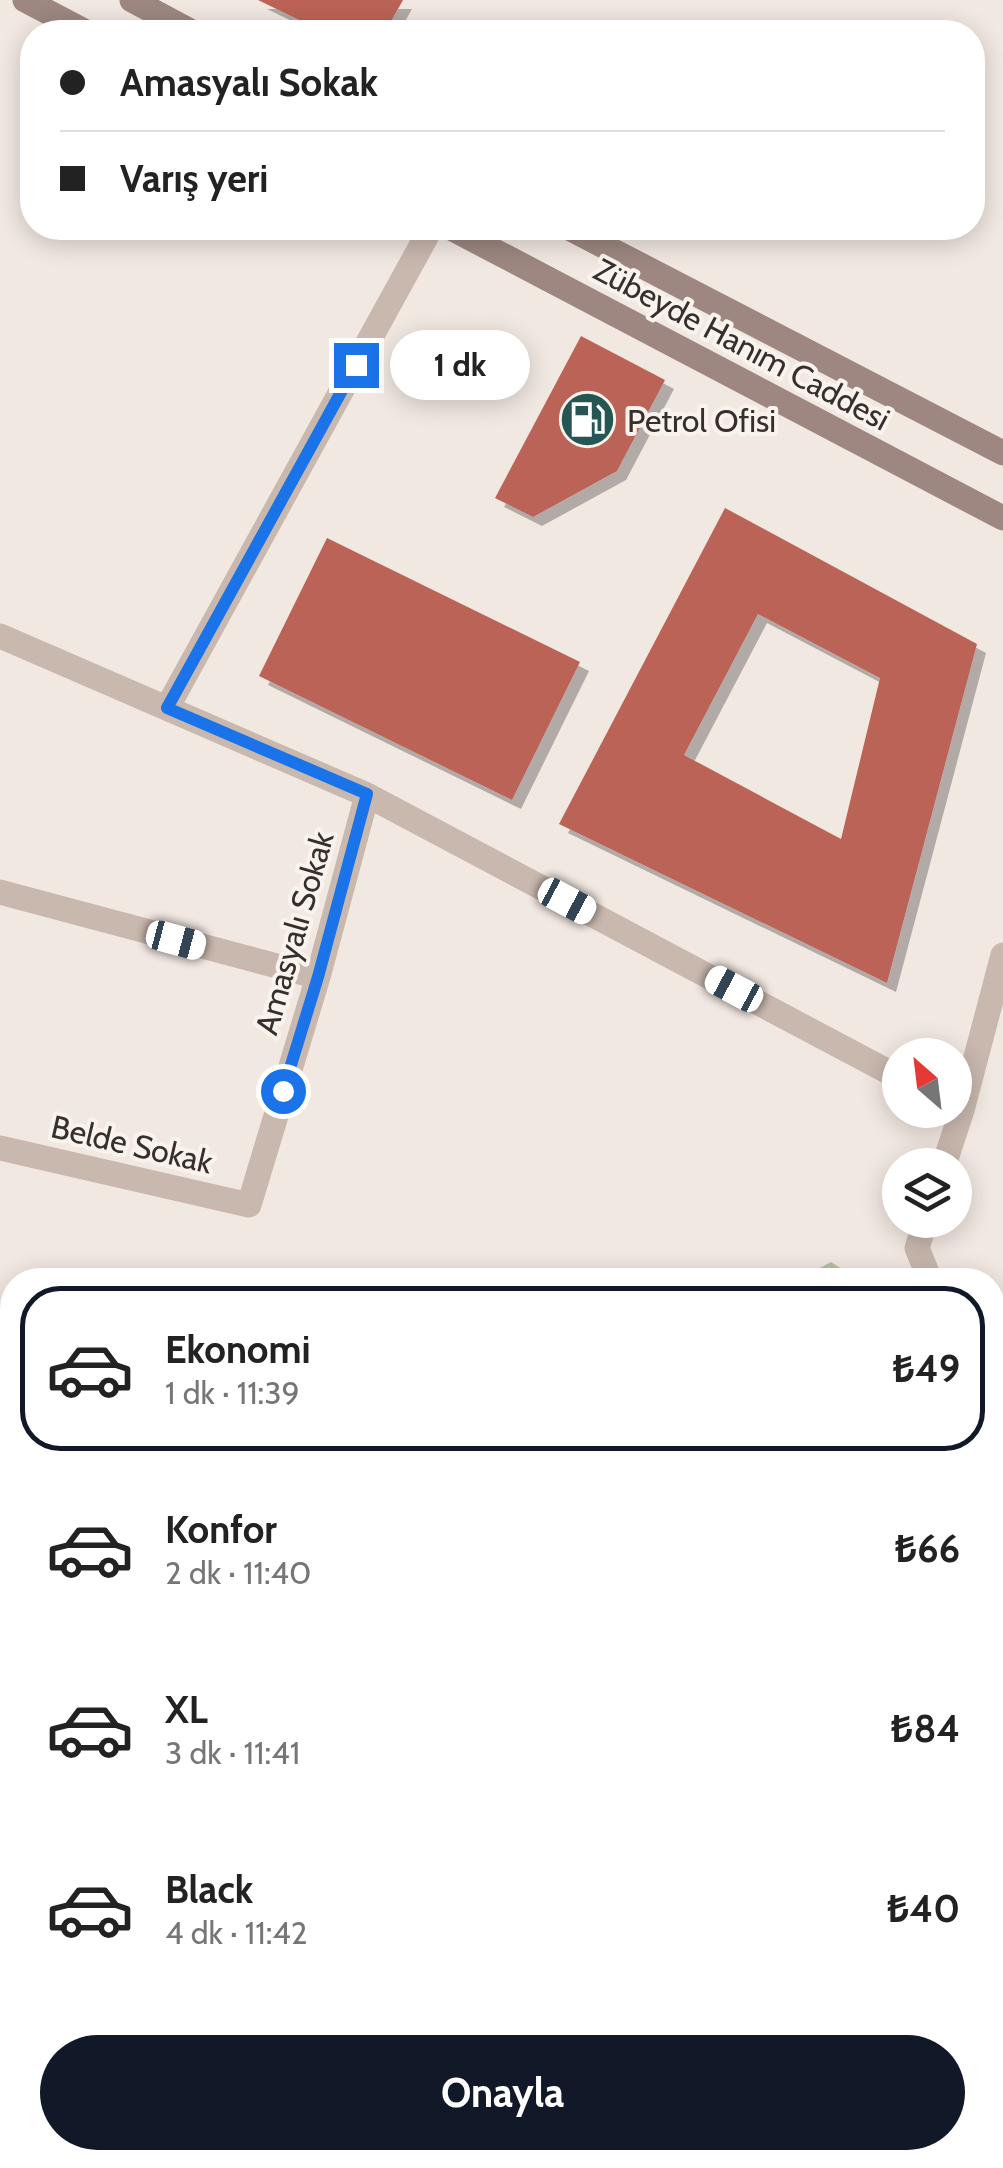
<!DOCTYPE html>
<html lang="tr">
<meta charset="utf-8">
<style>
body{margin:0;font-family:Cabin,sans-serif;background:#f6f6f6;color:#222;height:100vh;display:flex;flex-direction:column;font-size:38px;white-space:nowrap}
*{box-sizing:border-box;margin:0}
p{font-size:32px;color:#767676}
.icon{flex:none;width:55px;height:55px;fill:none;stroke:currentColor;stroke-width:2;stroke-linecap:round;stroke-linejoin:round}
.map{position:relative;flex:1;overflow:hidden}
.panel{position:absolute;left:0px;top:1268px;width:1005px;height:902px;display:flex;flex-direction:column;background:#fff;border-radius:40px 40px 0 0;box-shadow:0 5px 25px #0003}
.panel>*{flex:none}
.top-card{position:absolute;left:20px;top:20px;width:965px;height:220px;border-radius:40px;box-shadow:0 5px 25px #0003;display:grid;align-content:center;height:220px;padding:0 40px;background:#fff}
.needle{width:65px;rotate:332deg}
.buttons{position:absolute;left:882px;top:1038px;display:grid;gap:20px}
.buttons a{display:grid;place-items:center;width:90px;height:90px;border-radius:50%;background:#fff;box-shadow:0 5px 25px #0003;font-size:50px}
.end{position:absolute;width:45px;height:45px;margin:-22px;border:12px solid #1a73e8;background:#fff;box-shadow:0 0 0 5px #fff}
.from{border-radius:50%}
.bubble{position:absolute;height:70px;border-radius:35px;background:#fff;box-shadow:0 5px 25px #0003;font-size:32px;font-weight:700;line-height:70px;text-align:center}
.car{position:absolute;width:30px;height:60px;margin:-30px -15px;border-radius:12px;box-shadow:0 0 8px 2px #0007;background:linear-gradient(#fff 24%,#345 0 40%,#fff 0 76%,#345 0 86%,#fff 0)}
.top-card b{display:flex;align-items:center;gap:35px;height:95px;font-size:38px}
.top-card b+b{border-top:2px solid #e0e0e0}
.top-card i{width:25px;height:25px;background:#222}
ul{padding:18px 0 0;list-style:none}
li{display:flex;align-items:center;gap:30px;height:165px;margin:0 20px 15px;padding:0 20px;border:5px solid transparent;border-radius:40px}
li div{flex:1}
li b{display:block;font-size:38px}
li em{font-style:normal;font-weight:700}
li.selected{border-color:#111827}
li>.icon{width:90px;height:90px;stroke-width:1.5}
.action{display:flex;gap:20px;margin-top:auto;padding:20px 40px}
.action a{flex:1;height:115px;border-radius:60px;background:#111827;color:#fff;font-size:40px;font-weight:700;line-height:115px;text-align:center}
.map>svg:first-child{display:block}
.green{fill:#b9c0a3}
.building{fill:#bb6457;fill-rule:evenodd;filter:url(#shadow)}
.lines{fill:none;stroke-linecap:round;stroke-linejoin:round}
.path{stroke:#b5a299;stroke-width:6;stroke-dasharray:5 5;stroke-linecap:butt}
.service{stroke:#c9b8ae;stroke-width:18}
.minor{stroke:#c9b8ae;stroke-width:25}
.tertiary{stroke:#c9b8ae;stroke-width:25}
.secondary{stroke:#9d8780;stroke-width:25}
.route{stroke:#1a73e8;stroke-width:12}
.labels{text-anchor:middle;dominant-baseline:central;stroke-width:8;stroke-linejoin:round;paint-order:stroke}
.street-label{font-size:32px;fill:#382e2c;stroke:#f9f3ee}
.poi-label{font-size:32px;fill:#382e2c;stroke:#f9f3ee;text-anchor:start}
</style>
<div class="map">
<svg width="1003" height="2168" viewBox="0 0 1003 2168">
<defs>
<filter id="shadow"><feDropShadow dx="9" dy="9" stdDeviation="0" flood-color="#0004"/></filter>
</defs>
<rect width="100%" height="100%" fill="#f2e8e2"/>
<path class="green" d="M831,1262L859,1280H796Z
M168,2158H358L356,2168H226Z
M416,2158H483L482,2168H418Z"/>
<path class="building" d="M258,0H403L385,32H324Z
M581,336L665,380L617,471L533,517L495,498Z
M725,508L977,644L887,983L559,824ZM758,614L880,678L841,839L684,755Z
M327,538L580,662L512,800L259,676Z
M1,1400L12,1402V1596L0,1593Z
M992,1607L1003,1620V1860L996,1866L992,1862Z
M0,1613L12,1615V1679L0,1676Z
M992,2112L1003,2121V2168H990L978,2158H992Z
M621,2158H774L785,2168H619Z"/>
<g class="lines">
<path class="path" d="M313,2158L321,2168"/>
<path class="service" d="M0,1841L6,1812
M992,1916L1003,1931
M0,2127L12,2065
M0,2143L12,2145
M68,2158L114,2168
M905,2158L909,2168
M958,2158L961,2168
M381,2168L383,2158
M538,2168L539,2158"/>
<path class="minor" d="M0,636L367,795L900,1078
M167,708L431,228
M0,892L318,977
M0,1148L249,1205L318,977L367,795
M944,1165L962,1110L1003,955
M926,1220L917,1248L930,1280
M992,1328L1003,1335"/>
<path class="tertiary" d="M992,1994L1003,1985"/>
<path class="secondary" d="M25,0L86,32
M132,0L192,32
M451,228L1003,518
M569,228L1003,453
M0,1811L12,1814
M992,2011L1003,2014
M992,2060L1003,2064"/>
</g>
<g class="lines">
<path class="route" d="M283,1091L318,977L367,794L167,708L356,365"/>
</g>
<defs>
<symbol id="fuel-disc" viewBox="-11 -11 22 22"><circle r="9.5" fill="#255654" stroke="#f9f3ee"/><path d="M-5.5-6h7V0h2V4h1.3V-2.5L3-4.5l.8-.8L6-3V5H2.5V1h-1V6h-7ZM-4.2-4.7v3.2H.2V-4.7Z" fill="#fff"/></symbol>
</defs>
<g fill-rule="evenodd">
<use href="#fuel-disc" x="556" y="388" width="63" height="63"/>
</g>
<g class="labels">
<g class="street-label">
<text transform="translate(742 344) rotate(28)">Zübeyde Hanım Caddesi</text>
<text transform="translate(294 933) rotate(-74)">Amasyalı Sokak</text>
<text transform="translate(132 1144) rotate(13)">Belde Sokak</text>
</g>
<g class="poi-label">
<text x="627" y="420">Petrol Ofisi</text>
</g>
</g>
</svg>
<div class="buttons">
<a><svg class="needle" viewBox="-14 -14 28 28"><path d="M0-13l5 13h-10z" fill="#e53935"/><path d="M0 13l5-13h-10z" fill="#767676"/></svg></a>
<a><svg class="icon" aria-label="layers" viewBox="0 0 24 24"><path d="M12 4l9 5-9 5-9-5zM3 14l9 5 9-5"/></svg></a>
</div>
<i class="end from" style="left:283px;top:1091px"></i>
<i class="end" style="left:356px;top:365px"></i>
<div class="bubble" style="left:390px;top:330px;width:140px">1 dk</div>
<i class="car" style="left:567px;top:901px;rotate:118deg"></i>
<i class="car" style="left:176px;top:940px;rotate:105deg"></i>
<i class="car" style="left:734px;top:989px;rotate:298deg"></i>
<div class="top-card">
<b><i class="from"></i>Amasyalı Sokak</b>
<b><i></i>Varış yeri</b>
</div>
<section class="panel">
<ul>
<li class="selected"><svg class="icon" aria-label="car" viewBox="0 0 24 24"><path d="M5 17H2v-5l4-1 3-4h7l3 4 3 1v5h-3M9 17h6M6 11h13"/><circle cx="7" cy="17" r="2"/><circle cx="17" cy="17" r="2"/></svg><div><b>Ekonomi</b><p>1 dk · 11:39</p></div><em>₺49</em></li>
<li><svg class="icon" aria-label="car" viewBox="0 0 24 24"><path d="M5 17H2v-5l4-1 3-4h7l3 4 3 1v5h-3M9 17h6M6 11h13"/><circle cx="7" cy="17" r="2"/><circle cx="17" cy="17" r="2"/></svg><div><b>Konfor</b><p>2 dk · 11:40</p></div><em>₺66</em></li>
<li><svg class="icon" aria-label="car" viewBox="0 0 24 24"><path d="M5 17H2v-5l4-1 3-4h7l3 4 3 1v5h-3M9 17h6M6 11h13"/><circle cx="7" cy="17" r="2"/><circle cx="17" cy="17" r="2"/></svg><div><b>XL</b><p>3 dk · 11:41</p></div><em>₺84</em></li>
<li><svg class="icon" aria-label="car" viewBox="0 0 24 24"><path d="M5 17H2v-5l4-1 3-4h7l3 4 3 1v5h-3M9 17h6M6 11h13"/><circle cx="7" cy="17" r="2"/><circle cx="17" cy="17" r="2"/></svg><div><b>Black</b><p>4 dk · 11:42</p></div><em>₺40</em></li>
</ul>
<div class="action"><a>Onayla</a></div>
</section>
</div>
